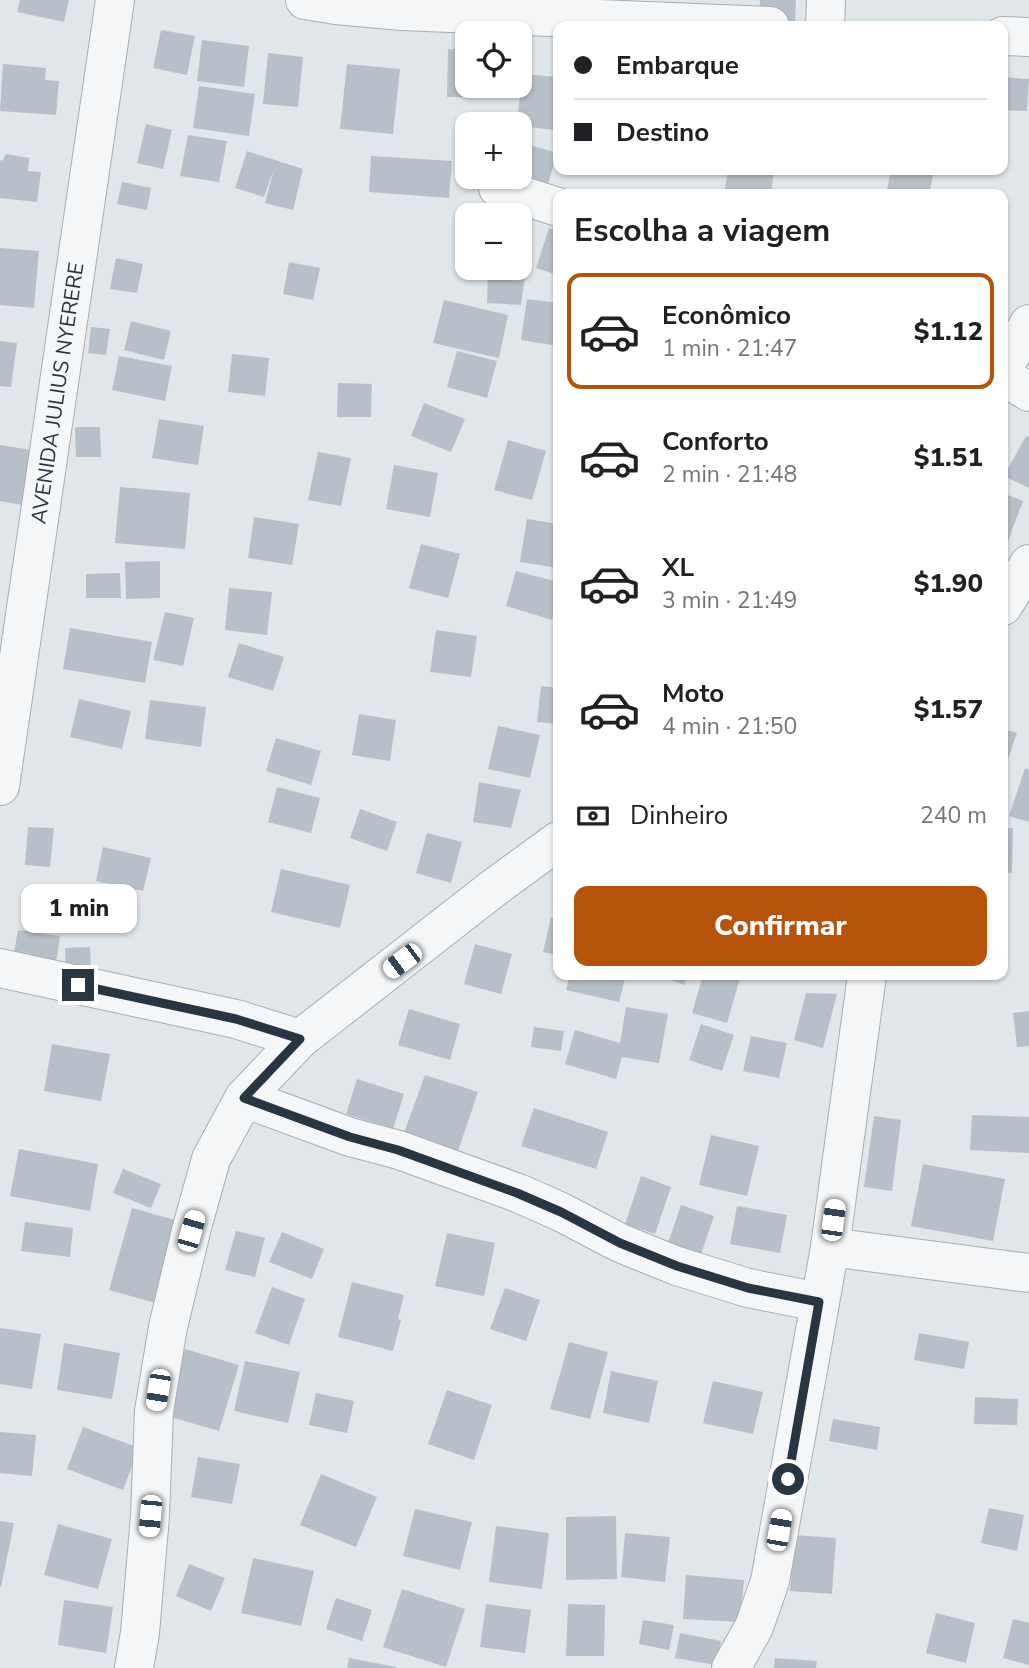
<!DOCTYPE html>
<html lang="pt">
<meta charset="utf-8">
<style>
body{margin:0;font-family:"Nunito Sans",sans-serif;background:#f6f6f6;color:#202124;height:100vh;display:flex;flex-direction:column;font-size:26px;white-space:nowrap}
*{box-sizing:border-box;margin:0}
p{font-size:23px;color:#757577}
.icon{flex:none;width:38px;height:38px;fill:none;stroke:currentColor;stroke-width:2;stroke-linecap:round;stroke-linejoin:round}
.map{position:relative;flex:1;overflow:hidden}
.side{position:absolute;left:553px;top:189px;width:455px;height:791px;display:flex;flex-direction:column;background:#fff;border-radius:14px;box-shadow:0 2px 5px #0004}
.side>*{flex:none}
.guide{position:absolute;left:553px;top:21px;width:455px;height:154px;border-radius:14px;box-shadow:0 2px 5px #0004;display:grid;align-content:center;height:154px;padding:0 21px;background:#fff}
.tools{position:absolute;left:455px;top:21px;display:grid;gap:14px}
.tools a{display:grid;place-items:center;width:77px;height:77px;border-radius:14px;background:#fff;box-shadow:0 2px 5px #0004;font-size:35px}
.end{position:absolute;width:32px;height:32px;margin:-16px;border:9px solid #283643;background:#fff;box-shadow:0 0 0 4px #fff}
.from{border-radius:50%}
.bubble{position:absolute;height:49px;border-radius:14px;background:#fff;box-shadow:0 2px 5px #0004;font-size:23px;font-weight:800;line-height:49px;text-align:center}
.car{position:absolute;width:21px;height:42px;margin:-21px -10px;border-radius:9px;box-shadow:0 0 5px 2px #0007;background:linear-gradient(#fff 24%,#345 0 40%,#fff 0 76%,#345 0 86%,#fff 0)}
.guide b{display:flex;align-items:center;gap:24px;height:66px;font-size:26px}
.guide b+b{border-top:2px solid #e0e0e0}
.guide i{width:18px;height:18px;background:#202124}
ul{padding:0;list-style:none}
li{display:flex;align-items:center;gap:21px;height:116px;margin:0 14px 10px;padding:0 7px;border:4px solid transparent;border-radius:14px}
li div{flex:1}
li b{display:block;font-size:26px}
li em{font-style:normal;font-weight:800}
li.current{border-color:#b45309}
li>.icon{width:63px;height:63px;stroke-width:1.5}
h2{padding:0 21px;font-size:32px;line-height:84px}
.pay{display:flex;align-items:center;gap:18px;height:77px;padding:0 21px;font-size:26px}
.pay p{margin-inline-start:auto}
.cta{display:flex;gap:14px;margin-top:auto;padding:14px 21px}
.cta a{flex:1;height:80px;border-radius:14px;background:#b45309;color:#fff;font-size:28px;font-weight:800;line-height:80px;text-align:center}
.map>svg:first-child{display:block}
.building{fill:#b7c0c8}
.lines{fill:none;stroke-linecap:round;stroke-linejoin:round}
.minor-casing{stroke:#a6aeb5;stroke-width:40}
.minor{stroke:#f4f6f8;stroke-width:38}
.route{stroke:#283643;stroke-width:9}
.labels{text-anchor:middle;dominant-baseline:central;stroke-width:5;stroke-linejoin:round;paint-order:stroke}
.street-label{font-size:21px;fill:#283643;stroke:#f0f4f7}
</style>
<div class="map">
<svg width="1029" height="1668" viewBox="0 0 1029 1668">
<rect width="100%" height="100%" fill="#e1e6ea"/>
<path class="building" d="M20,0H69L64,22L17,12Z
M760,0H796L795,24L759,22Z
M161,30L195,36L187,75L153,68Z
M202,40L249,46L244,87L197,81Z
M448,49L467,50V86H470V97H447Z
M268,53L303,57L298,107L263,104Z
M3,64L46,68L45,80L59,81L56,115L0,111Z
M347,64L400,69L393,134L340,129Z
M522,74L558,77L555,130L520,126V124H517Z
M1003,77L1029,79L1027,111L1003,110Z
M199,86L255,94L249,136L193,128Z
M146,124L172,130L163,169L137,163Z
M188,135L227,141L219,182L180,176Z
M520,142L557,153L544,198L520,177Z
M247,151L303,169L293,210L265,203L274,169L264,197L235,188Z
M6,154L29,158L28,171L41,172L37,202L0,198V160L2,161Z
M371,156L452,161L449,198L369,192Z
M728,170H774L771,194H724Z
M891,170H934L929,194H886Z
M122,182L151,188L147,210L117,204Z
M549,228L558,231V275L536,268Z
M0,248L39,251L34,308L0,305Z
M116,258L143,264L137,293L110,289Z
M289,262L320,268L313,300L283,294Z
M488,273L525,276L521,305L487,303Z
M527,299L558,303V346L521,340Z
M444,300L508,315L499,358L433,343Z
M131,321L171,331L164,360L124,350Z
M91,327L110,329L106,355L88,353Z
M0,341L17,343L11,387L0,386Z
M457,351L497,361L487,398L447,387Z
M232,354L269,358L265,396L228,392Z
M119,356L172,366L165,401L112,390Z
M338,383L372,384L371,417H337Z
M424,403L465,419L451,452L411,436Z
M159,419L204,426L198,465L152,458Z
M75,427H100L101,457H76Z
M1026,436L1029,437V488L1004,476Z
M508,440L546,451L532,500L494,490Z
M0,445L32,450L23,505L0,501Z
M318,452L351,458L341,506L308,500Z
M394,465L438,473L430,517L386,509Z
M120,487L190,493L185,549L115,543Z
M1003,493L1023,501L1008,541L1003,539Z
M254,517L299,524L292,565L248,558Z
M527,519L558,524V568L520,562Z
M421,544L460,554L448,598L409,588Z
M160,561V598L126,599L125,562Z
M516,571L558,582V599L552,620L506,606Z
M120,573L121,598H86V574Z
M229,588L272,592L267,635L225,630Z
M165,612L194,618L183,666L153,660Z
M70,628L152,642L145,683L63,669Z
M436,630L477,636L471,677L430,672Z
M239,643L284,657L273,691L228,677Z
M541,686L558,688V724L537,722Z
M79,699L131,711L122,749L70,737Z
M150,700L206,707L201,747L145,739Z
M359,714L396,720L390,761L352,755Z
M498,726L540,735L530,778L488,769Z
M1003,729L1017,733L1003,773Z
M276,738L321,751L311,785L266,771Z
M1025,768L1029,770V822L1009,816Z
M479,782L521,790L511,828L473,822Z
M277,787L320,798L311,833L268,822Z
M360,809L397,822L387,851L350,838Z
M28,827L54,828L50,867L25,865Z
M1003,828H1013L1012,873L1003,872Z
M427,833L462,842L451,883L416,873Z
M103,847L151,858L143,891L96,881Z
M281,869L350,885L340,928L271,912Z
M551,917L558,919V955L543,952Z
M18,930L60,936L55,970L12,964Z
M475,944L512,954L501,994L464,984Z
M90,947L91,971L66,972L65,948Z
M570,975H626L619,1002L566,990Z
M658,975H688L684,985Z
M703,975H741L727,1023L692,1013Z
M806,993L837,994L823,1048L794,1040Z
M626,1007L668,1014L659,1063L622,1057L616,1079L565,1064L575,1030L620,1043Z
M409,1009L460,1024L450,1060L398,1045Z
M1029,1011V1046L1017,1047L1013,1013Z
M701,1024L734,1035L722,1071L689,1060Z
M534,1027L564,1031L561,1051L531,1047Z
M751,1036L787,1043L779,1078L743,1071Z
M52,1044L110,1054L101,1101L44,1091Z
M425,1075L478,1092L458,1151L404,1133Z
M357,1079L404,1094L393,1129L346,1114Z
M534,1108L608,1132L596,1169L521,1146Z
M972,1115L1029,1117V1153L970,1150Z
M874,1116L901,1120L892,1191L864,1187Z
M711,1135L759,1146L747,1196L699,1185Z
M19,1149L98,1164L90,1211L10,1196Z
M923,1164L1005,1179L993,1241L911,1226Z
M123,1169L161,1184L151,1208L113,1193Z
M641,1176L671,1187L655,1234L625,1224Z
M681,1205L714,1216L700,1257L667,1246Z
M737,1206L787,1215L780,1253L730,1244Z
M132,1208L182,1222L159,1304L109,1290Z
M25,1222L73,1228L70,1257L21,1251Z
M236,1231L265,1238L255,1277L225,1270Z
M282,1232L324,1249L312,1279L269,1262Z
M447,1233L495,1243L484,1296L435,1286Z
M352,1282L404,1295L398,1319L401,1320L393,1351L338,1337Z
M272,1287L305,1299L289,1345L255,1333Z
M505,1288L540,1300L526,1341L490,1329Z
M0,1328L41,1334L32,1389L0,1384Z
M919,1333L969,1342L964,1369L914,1360Z
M569,1342L608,1352L590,1419L550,1409Z
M64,1343L120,1353L112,1399L57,1390Z
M185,1349L239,1365L219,1431L164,1415Z
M245,1361L300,1372L288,1423L234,1411Z
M611,1371L658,1381L649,1423L603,1413Z
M713,1381L763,1392L753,1434L703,1423Z
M447,1390L492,1405L474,1460L428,1444Z
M316,1393L354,1401L347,1433L309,1425Z
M975,1397L1018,1399L1017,1425L974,1424Z
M833,1419L880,1427L877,1450L829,1441Z
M83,1427L139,1448L123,1490L67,1469Z
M0,1432L36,1435L32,1476L0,1473Z
M198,1457L240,1464L232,1504L191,1497Z
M321,1474L377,1497L356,1547L300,1525Z
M989,1508L1024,1515L1017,1551L981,1543Z
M415,1509L472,1522L460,1570L403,1556Z
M616,1516L617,1579L566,1580V1517Z
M0,1521L14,1523L1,1587H0Z
M58,1524L112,1539L98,1589L44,1575Z
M496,1526L549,1533L542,1589L489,1582Z
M625,1533L670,1537L665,1582L621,1577Z
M795,1535L836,1538L832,1594L790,1591Z
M253,1558L314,1571L301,1626L241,1613Z
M189,1564L225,1578L211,1611L176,1596Z
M686,1575L744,1580L740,1622L683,1619Z
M402,1589L465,1609L446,1667L383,1647Z
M336,1598L372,1610L362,1641L326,1629Z
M64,1600L113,1607L106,1653L58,1645Z
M486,1604L531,1610L525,1653L480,1647Z
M568,1604L605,1605L604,1656H566Z
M936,1613L975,1623L966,1663L926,1653Z
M1013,1619L1029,1623V1665L1003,1658Z
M643,1620L674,1625L669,1650L639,1644Z
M680,1633L721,1641L716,1665L675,1658Z
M349,1658L396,1667V1668H347Z
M775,1658L817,1661L816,1668H774Z"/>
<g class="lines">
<defs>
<g id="minor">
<path d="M305,0L336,5L402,11L770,26"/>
<path d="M825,26L826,0"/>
<path d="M1003,36L1029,37"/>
<path d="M498,188L558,207"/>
<path d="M1003,368L1029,324"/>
<path d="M1003,376L1029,392"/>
<path d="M1003,606L1029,564"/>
<path id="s1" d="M0,786L115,0"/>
<path d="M0,968L236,1019L300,1039"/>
<path d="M244,1098L350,1137L399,1150L518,1193L561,1212L620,1243L677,1266L748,1288L819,1302"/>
<path d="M830,1247L1029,1273"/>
<path d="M134,1668L140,1633L150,1516L154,1411L168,1327L191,1231L211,1159L244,1098L300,1039L495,887L558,841"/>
<path d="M731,1668L754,1627L770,1581L830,1247L867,975"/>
</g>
</defs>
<use href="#minor" class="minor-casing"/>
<use href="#minor" class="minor"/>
</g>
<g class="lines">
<path class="route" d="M78,985L236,1019L300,1039L244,1098L350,1137L398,1150L517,1193L561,1212L620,1243L677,1266L748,1288L819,1302L788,1479"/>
</g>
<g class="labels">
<g class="street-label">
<text stroke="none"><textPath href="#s1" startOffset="397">AVENIDA JULIUS NYERERE</textPath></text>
</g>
</g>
</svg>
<div class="tools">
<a><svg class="icon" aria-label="locate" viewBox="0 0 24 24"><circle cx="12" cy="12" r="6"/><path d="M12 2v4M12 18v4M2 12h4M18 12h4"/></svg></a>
<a>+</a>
<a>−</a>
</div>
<i class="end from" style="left:788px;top:1479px"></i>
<i class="end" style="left:78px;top:985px"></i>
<div class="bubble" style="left:21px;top:884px;width:116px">1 min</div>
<i class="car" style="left:402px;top:961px;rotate:233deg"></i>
<i class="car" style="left:833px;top:1220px;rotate:8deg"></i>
<i class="car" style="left:191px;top:1231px;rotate:16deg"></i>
<i class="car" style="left:158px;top:1390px;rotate:189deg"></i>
<i class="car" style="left:150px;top:1516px;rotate:185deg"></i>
<i class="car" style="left:779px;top:1530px;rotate:10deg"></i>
<div class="guide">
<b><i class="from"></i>Embarque</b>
<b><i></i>Destino</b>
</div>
<section class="side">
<h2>Escolha a viagem</h2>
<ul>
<li class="current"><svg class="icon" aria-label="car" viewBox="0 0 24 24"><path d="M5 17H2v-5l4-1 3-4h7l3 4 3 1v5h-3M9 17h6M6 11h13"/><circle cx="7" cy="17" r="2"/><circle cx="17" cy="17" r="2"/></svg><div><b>Econômico</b><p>1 min · 21:47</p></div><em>$1.12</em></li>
<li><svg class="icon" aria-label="car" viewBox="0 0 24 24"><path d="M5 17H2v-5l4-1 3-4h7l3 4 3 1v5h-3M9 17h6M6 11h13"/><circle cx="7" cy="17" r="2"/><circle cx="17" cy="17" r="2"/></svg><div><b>Conforto</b><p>2 min · 21:48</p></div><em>$1.51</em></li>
<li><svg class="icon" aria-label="car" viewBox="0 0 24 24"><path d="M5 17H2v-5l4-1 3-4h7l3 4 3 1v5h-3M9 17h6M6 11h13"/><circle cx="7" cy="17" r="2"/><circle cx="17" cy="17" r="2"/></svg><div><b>XL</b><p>3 min · 21:49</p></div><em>$1.90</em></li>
<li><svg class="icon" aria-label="car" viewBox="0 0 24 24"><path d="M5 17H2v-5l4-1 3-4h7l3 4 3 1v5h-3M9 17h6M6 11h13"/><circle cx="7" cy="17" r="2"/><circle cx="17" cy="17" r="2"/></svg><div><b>Moto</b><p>4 min · 21:50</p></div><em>$1.57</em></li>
</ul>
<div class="pay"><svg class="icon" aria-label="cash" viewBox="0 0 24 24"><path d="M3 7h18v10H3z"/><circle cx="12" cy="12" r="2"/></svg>Dinheiro<p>240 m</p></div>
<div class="cta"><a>Confirmar</a></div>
</section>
</div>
